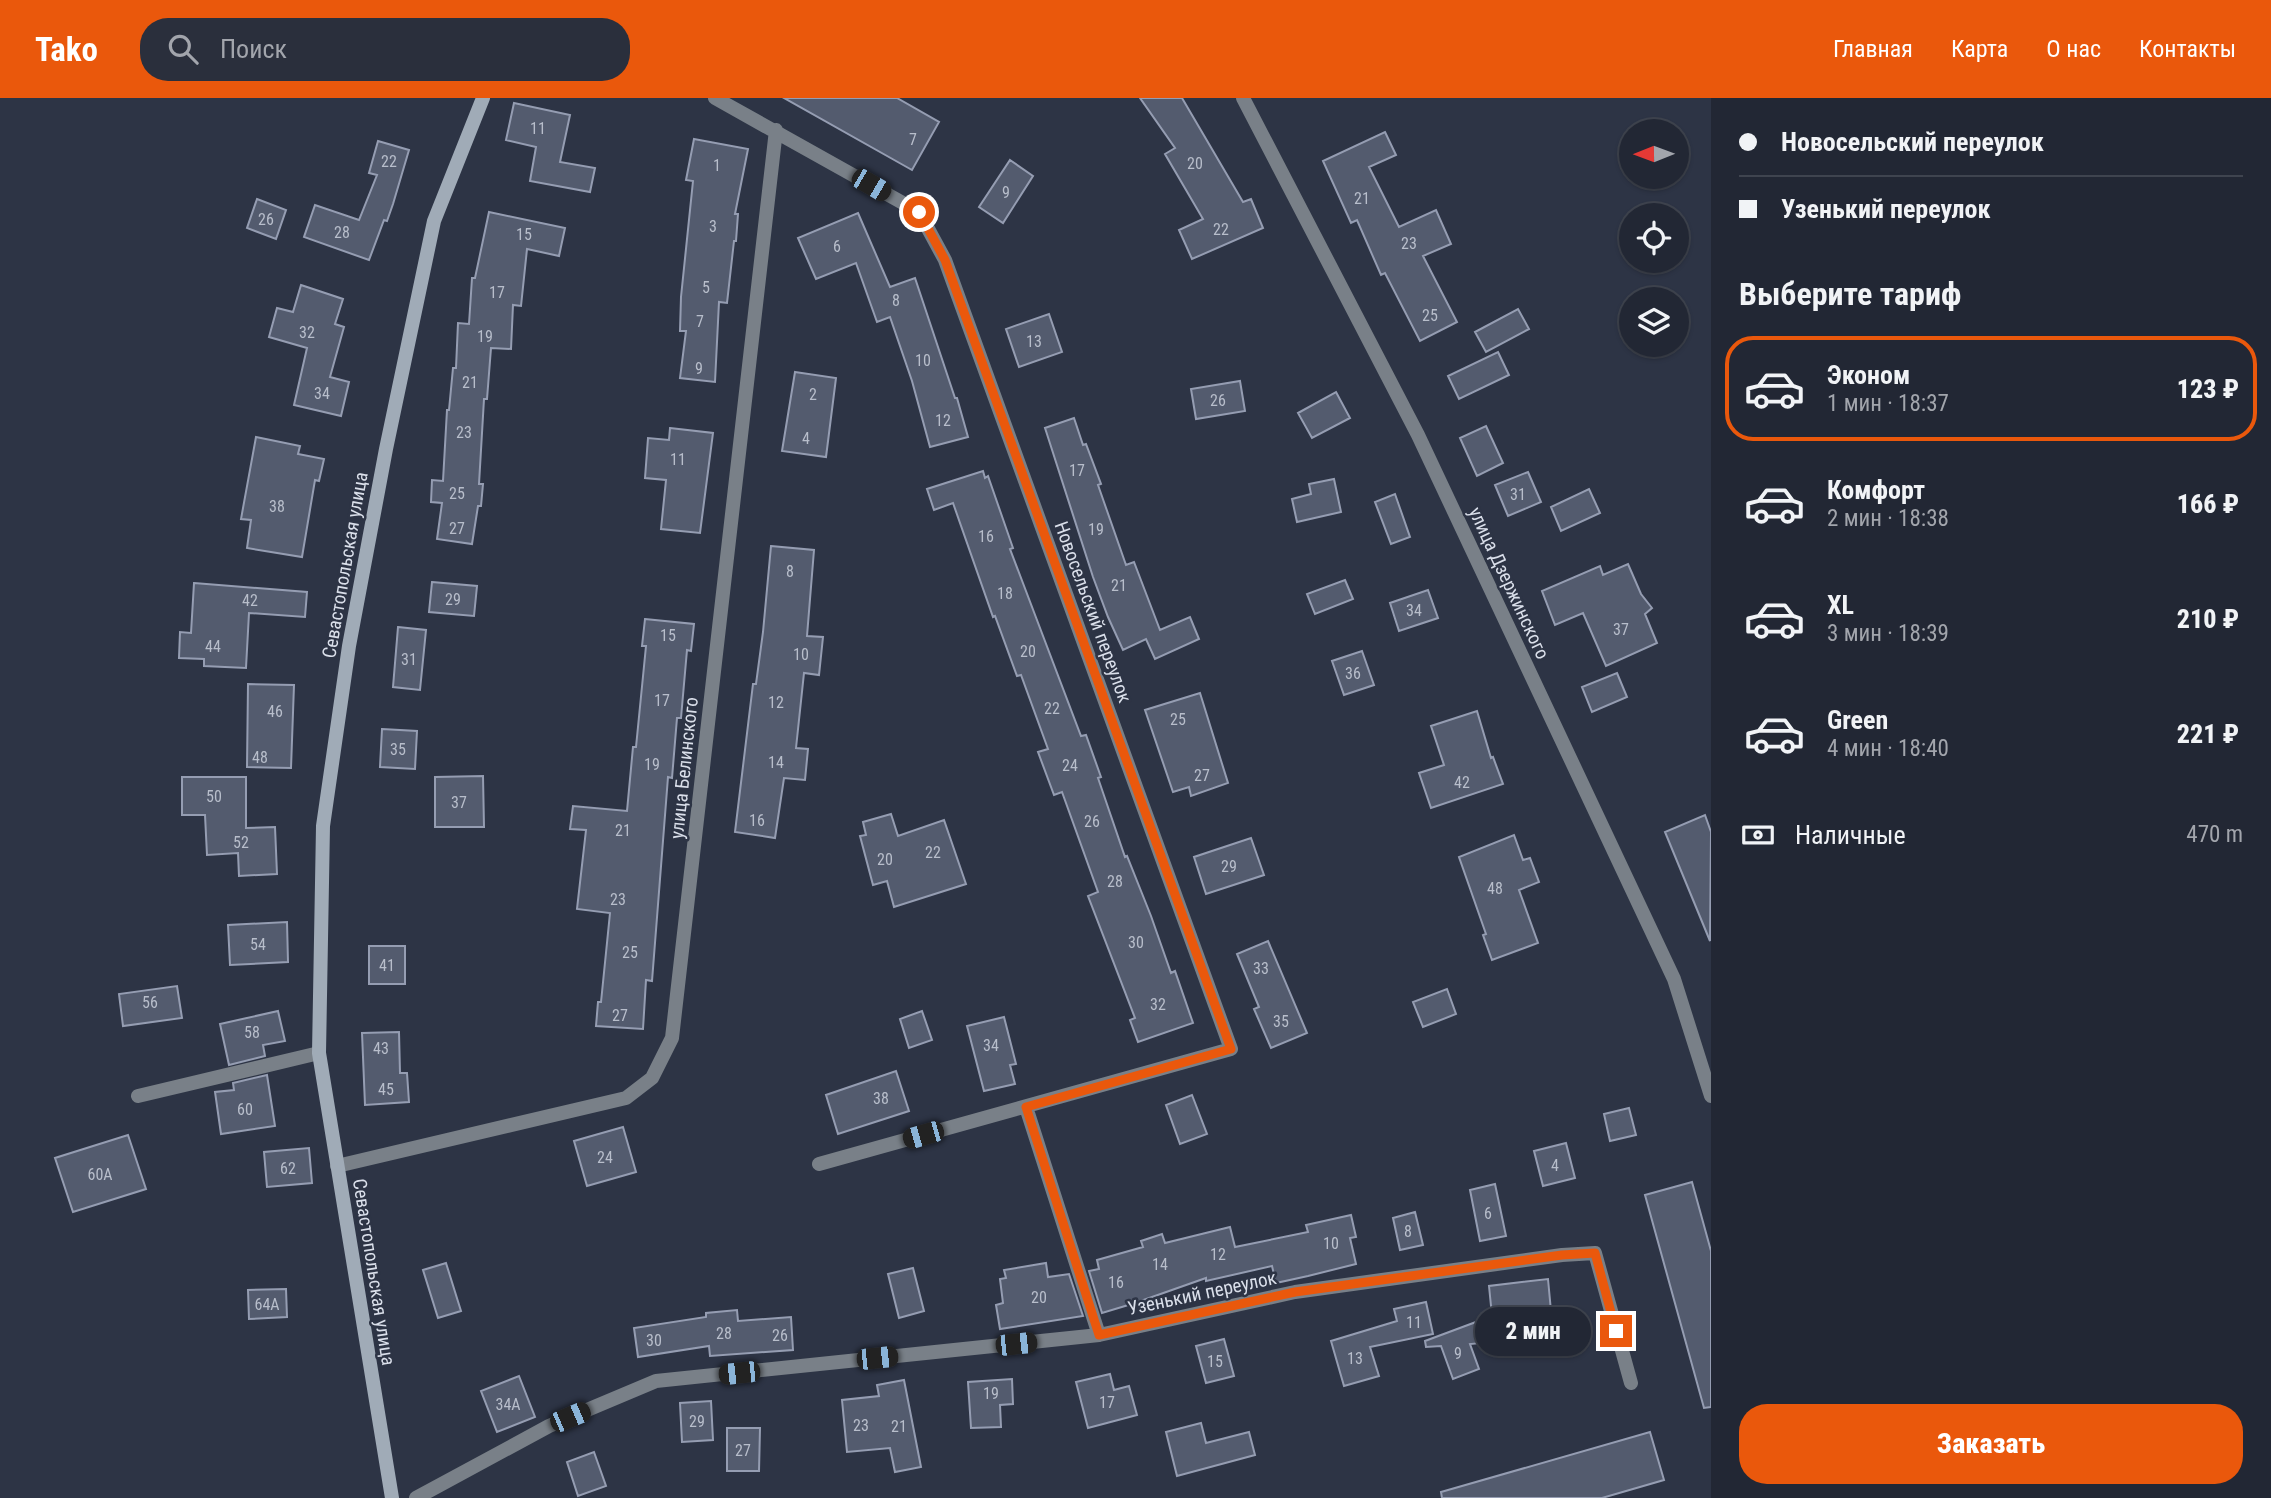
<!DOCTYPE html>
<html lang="ru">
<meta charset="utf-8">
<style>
body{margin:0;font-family:"Roboto Condensed",sans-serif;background:#2a2f3c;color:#f1f3f6;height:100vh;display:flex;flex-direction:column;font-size:26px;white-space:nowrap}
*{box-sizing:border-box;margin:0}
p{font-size:23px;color:#a2a5ac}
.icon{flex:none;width:38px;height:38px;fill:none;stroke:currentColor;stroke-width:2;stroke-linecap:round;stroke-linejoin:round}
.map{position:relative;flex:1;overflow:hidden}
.sheet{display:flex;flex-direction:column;background:#222734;width:560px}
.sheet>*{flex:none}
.guide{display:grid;align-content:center;height:154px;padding:0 28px;background:#222734}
.needle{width:46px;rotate:269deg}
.fabs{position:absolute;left:1619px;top:21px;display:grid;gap:14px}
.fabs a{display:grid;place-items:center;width:70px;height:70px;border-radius:50%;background:#222734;box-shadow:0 2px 5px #0004,0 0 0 2px #3f444f;font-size:35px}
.end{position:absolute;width:32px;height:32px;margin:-16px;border:9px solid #ea580c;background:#fff;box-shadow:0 0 0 4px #fff}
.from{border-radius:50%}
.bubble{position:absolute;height:49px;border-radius:24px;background:#222734;box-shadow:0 2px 5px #0004,0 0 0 2px #3f444f;font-size:23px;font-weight:800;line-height:49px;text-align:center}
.car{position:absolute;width:21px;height:42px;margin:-21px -10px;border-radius:9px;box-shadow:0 0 5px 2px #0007;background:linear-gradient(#222 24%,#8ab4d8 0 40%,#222 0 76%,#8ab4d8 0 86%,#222 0)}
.guide b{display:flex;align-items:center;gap:24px;height:66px;font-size:26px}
.guide b+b{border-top:2px solid #3f444f}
.guide i{width:18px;height:18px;background:#f1f3f6}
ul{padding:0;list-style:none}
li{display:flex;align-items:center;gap:21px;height:105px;margin:0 14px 10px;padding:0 14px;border:4px solid transparent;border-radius:28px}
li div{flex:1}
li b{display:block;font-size:26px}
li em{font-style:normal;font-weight:800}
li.active{border-color:#ea580c}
li>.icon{width:63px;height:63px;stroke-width:1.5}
h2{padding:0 28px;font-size:32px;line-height:84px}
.pay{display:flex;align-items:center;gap:18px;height:77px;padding:0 28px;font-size:26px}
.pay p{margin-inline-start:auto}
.primary-button{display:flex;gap:14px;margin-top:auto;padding:14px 28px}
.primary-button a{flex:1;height:80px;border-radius:28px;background:#ea580c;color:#fff;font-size:28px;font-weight:800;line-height:80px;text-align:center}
header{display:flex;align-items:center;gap:42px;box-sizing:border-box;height:98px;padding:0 35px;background:#ea580c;color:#fff}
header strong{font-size:33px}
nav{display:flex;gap:38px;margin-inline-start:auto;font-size:24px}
.search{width:490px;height:63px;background:#2a2f3c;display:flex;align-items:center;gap:18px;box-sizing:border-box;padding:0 24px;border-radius:28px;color:#a2a5ac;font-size:26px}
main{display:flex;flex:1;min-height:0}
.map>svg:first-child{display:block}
.building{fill:#535b6e;stroke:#959db2;stroke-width:2}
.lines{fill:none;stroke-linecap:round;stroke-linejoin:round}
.street{stroke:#798088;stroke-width:14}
.secondary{stroke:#a0abb7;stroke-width:14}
.route{stroke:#ea580c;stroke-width:9}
.labels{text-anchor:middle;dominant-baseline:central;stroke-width:5;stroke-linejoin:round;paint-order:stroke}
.number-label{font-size:16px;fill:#b8becb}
.street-label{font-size:19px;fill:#dadfea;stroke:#2d3445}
</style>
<header>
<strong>Tako</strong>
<div class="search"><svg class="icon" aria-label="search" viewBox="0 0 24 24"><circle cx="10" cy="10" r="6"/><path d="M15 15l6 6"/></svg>Поиск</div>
<nav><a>Главная</a><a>Карта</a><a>О нас</a><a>Контакты</a></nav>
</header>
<main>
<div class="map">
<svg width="1711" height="1400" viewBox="0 0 1711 1400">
<rect width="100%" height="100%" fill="#2d3445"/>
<path class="building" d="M784,0H897L939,24L912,72Z
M1140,0H1182L1243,104L1251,101L1263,130L1192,161L1179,132L1203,121L1165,56L1175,50Z
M514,5L570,17L560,64L595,70L590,94L530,83L536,49L506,42Z
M1385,34L1396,57L1369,69L1399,129L1436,112L1451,146L1423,158L1457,224L1420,243L1385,175L1381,177L1357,122L1351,125L1323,63Z
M694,41L748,51L735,116H738L736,143H734L727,205L719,204L715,284L680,280L686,233H680L681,199L693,83L686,82Z
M378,43L409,52L393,106L387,123L384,122L369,162L304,139L315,107L359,122L377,77L369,75Z
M1010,62L1033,78L1003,125L979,109Z
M257,101L286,112L276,141L247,130Z
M489,114L565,130L559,158L527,151L521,208L513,207L511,251L491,250L487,301H484L479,386H483L481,408H478L472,446L437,441L442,405L431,404L432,382L443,383L447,312H449L453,270H456L458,225L469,226L472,180H475Z
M858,115L890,189L915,180L955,300H957L968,339L930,349L912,283L890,219L877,224L856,165L816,181L798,140Z
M301,187L343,201L335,226L344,229L330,279L349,284L341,318L294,307L307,250L269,239L277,210L293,214Z
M1518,211L1529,231L1486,254L1475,234Z
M1049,216L1062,254L1019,269L1006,231Z
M1498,254L1509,277L1459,301L1448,278Z
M795,274L836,280L826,359L782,353Z
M1240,283L1245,313L1196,321L1191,291Z
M1336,294L1350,320L1312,340L1298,315Z
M1074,320L1083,347L1086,346L1101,386L1098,387L1126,467L1134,464L1160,532L1190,519L1199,541L1155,561L1146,541L1123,552L1108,519L1093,479L1045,330Z
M1486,328L1503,365L1477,378L1460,340Z
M670,330L713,335L700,435L661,431L666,382L645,380L648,340L669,342Z
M256,339L300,348L298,356L324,361L319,383L315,382L302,459L247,450L251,422L241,421Z
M983,373L985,380L988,378L1013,450L1010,451L1081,638L1086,637L1101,679L1098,680L1125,759L1127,758L1151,818L1171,875L1175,873L1193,925L1138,944L1130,922L1135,920L1088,798L1098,794L1062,694L1054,697L1038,654L1048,651L1021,577L1017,578L995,518L993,519L953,405L934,412L927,391Z
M1528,374L1541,404L1508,418L1495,387Z
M1334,381L1341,414L1297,424L1292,401L1311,396L1309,386Z
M1589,391L1600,415L1561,433L1551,409Z
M1395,396L1410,439L1391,446L1375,404Z
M771,448L814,452L807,538L823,539L819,577L804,575L796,650L808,651L805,682L784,680L775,740L735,734L753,586H756L763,534Z
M1628,466L1641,496L1652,510L1645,516L1657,545L1606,568L1583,515L1555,527L1542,493L1600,468L1603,477Z
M1345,482L1353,501L1315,516L1307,496Z
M432,484L477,488L474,518L429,514Z
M194,485L307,494L305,519L249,515L246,570L204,568V561L179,560L180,534L191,535Z
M1428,492L1438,520L1399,533L1390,505Z
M645,521L694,526L691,553L687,552L681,620H677L672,680L668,679L652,883L646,882L643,931L596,928L598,904H601L610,815L577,811L586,732L570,731L573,708L627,713L633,649H636L646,548H642Z
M398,529L426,532L420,592L393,589Z
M1362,553L1374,587L1344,597L1332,563Z
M1617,575L1627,599L1592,614L1582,589Z
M248,586L294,587L291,670L247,669Z
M1200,595L1228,685L1191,698L1189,689L1173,694L1145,612Z
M1477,613L1491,660L1493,659L1503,686L1431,710L1419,675L1444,667L1431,628Z
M382,631L417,633L415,671L380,669Z
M483,678L484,729H435V679Z
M182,679H246V730L275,729L277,776L239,778L238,755L207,757L205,717H182Z
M891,716L898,738L944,722L966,786L894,809L887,783L873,787L860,738L866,737L863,724Z
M1705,717L1711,734L1710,843L1665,734Z
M1514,737L1523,762L1530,760L1539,784L1519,792L1538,845L1492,862L1483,837L1486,836L1459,759Z
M1251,740L1264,777L1206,796L1194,759Z
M287,824L288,864L230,867L228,827Z
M1268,843L1307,935L1271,950L1254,911L1259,909L1237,856Z
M369,848H405V886H369Z
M177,888L182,920L123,928L119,896Z
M1447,891L1456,916L1423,929L1413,904Z
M278,913L285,943L263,947L265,958L229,967L220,926Z
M922,913L932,942L909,950L900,921Z
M1004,919L1016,966L1010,967L1015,986L984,993L967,928Z
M399,934L400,975H407L409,1004L365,1007L362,935Z
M896,973L909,1013L838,1036L826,997Z
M267,977L275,1028L221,1036L215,994L234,992L233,985Z
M1192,997L1207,1036L1180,1046L1166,1007Z
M1629,1010L1636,1037L1610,1043L1604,1016Z
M623,1029L636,1074L587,1088L574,1043Z
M128,1037L146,1091L73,1114L55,1060Z
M1566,1045L1575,1080L1543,1088L1534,1053Z
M309,1050L312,1085L267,1089L264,1054Z
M1692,1084L1711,1153V1309L1704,1310L1645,1097Z
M1495,1086L1506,1138L1480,1143L1470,1092Z
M1415,1114L1423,1147L1400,1152L1393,1120Z
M1351,1117L1356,1139L1350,1140L1356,1166L1308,1178L1276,1185L1272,1168L1206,1183V1180L1135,1205L1102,1215L1089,1173L1099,1171L1097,1162L1143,1149L1141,1143L1162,1136L1165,1145L1230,1129L1235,1149L1308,1134L1306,1127Z
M446,1165L461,1213L438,1220L423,1172Z
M1046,1165L1048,1179L1069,1176L1083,1218L1000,1231L996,1207L1003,1205L1000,1181L1006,1180L1004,1172Z
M913,1170L924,1213L899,1220L888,1176Z
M1548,1181L1552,1224L1521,1227L1522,1241L1470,1246L1479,1271L1453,1281L1441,1248L1426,1249L1425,1243L1492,1218L1489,1188Z
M286,1191L287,1219L249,1221L248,1192Z
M1426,1204L1433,1236L1370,1249L1379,1278L1344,1288L1331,1243L1397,1223L1394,1211Z
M737,1212L738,1223L791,1219L793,1252L710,1258L709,1248L638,1259L634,1230L706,1219V1215Z
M1224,1241L1234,1278L1206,1285L1196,1248Z
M1110,1276L1114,1292L1129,1288L1137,1317L1088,1330L1076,1284Z
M519,1278L535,1319L497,1334L481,1293Z
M1012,1281L1013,1306L1000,1307L1001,1329L971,1330L968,1284Z
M904,1282L921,1369L895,1374L890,1350L847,1354L842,1302L879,1298L877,1287Z
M711,1303L713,1342L682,1344L680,1305Z
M1201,1325L1206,1345L1249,1334L1255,1357L1177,1378L1166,1334Z
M727,1330H760L759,1373H727Z
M1650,1334L1664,1382L1602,1400H1442L1441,1394Z
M594,1354L606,1388L578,1398L567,1364Z"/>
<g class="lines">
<path class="street" d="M715,0L919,114L945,162L1231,951L819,1066
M1243,0L1418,337L1674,881L1711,998
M138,998L319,955
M1026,1009L1099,1237
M337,1068L626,1000L652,980L672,940L776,32
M416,1400L549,1328L656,1283L1099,1237L1295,1194L1562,1157L1595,1155L1631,1285"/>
<path class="secondary" d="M392,1400L319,955L323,728L349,548L386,351L434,123L483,0"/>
</g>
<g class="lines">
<path class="route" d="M919,114L945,162L1231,951L1026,1009L1099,1237L1295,1194L1562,1157L1595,1155L1616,1233"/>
</g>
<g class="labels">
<g class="number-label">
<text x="538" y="30">11</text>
<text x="913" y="41">7</text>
<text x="389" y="63">22</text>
<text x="1195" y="65">20</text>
<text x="717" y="67">1</text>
<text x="1006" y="94">9</text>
<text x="1362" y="100">21</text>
<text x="266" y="121">26</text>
<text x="713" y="128">3</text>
<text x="1221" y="131">22</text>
<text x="342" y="134">28</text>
<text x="524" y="136">15</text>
<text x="1409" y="145">23</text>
<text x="837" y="148">6</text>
<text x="706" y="189">5</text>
<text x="497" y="194">17</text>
<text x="896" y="202">8</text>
<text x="1430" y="217">25</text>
<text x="700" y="223">7</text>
<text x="307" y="234">32</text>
<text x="485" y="238">19</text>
<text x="1034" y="243">13</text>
<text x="923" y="262">10</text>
<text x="699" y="270">9</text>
<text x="470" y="284">21</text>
<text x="322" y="295">34</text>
<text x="813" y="296">2</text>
<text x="1218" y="302">26</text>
<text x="943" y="322">12</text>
<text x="464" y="334">23</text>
<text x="806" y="340">4</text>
<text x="678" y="361">11</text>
<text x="1077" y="372">17</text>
<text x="457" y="395">25</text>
<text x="1518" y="396">31</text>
<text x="277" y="408">38</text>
<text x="457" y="430">27</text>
<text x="1096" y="431">19</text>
<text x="986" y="438">16</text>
<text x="790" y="473">8</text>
<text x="1119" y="487">21</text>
<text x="1005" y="495">18</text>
<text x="453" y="501">29</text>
<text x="250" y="502">42</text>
<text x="1414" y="512">34</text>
<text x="1621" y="531">37</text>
<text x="668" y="537">15</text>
<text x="213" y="548">44</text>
<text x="1028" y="553">20</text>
<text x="801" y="556">10</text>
<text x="409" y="561">31</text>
<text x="1353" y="575">36</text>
<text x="662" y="602">17</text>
<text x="776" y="604">12</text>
<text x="1052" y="610">22</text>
<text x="275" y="613">46</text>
<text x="1178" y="621">25</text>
<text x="398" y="651">35</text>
<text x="260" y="659">48</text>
<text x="776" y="664">14</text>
<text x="652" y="666">19</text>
<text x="1070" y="667">24</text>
<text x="1202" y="677">27</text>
<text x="1462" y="684">42</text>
<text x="214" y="698">50</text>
<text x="459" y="704">37</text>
<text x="757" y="722">16</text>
<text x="1092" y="723">26</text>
<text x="623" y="732">21</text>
<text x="241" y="744">52</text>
<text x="933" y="754">22</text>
<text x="885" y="761">20</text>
<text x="1229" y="768">29</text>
<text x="1115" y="783">28</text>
<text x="1495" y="790">48</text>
<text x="618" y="801">23</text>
<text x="1136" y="844">30</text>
<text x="258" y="846">54</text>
<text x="630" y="854">25</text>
<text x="387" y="867">41</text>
<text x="1261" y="870">33</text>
<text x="150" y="904">56</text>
<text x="1158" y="906">32</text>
<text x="620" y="917">27</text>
<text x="1281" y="923">35</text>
<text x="252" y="934">58</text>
<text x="991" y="947">34</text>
<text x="381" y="950">43</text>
<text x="386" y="991">45</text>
<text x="881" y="1000">38</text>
<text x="245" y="1011">60</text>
<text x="605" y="1059">24</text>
<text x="1555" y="1067">4</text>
<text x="288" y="1070">62</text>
<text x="100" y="1076">60А</text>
<text x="1488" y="1115">6</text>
<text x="1408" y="1133">8</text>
<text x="1331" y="1145">10</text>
<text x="1218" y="1156">12</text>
<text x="1160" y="1166">14</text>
<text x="1116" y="1184">16</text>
<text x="1039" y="1199">20</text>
<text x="267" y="1206">64А</text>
<text x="1414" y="1224">11</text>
<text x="724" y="1235">28</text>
<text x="780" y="1237">26</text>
<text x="654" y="1242">30</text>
<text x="1458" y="1255">9</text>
<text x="1355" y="1260">13</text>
<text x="1215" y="1263">15</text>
<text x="991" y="1295">19</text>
<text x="1107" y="1304">17</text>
<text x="508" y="1306">34А</text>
<text x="697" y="1323">29</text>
<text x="861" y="1327">23</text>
<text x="899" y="1328">21</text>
<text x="743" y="1352">27</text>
</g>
<g class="street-label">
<text transform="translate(345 467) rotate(-80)">Севастопольская улица</text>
<text transform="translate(1509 485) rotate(65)">улица Дзержинского</text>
<text transform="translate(1093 514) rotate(70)">Новосельский переулок</text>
<text transform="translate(684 670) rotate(-84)">улица Белинского</text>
<text transform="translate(374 1174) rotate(81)">Севастопольская улица</text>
<text transform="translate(1202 1195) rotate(-12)">Узенький переулок</text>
</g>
</g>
</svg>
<div class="fabs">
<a><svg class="needle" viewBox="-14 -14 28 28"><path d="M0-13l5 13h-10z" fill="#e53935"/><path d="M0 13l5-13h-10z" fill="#a2a5ac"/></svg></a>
<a><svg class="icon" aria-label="locate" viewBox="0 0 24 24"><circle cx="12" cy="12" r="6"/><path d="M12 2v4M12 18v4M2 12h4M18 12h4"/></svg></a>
<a><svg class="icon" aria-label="layers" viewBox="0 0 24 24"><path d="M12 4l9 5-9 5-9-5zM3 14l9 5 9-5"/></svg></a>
</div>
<i class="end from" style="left:919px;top:114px"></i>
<i class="end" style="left:1616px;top:1233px"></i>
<div class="bubble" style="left:1475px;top:1209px;width:116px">2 мин</div>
<i class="car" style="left:871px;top:87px;rotate:120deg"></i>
<i class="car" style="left:923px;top:1037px;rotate:254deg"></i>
<i class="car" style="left:1016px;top:1246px;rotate:84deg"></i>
<i class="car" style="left:877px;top:1260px;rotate:84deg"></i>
<i class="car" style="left:739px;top:1275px;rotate:264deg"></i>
<i class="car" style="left:570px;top:1319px;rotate:67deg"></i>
</div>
<section class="sheet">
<div class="guide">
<b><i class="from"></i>Новосельский переулок</b>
<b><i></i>Узенький переулок</b>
</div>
<h2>Выберите тариф</h2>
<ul>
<li class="active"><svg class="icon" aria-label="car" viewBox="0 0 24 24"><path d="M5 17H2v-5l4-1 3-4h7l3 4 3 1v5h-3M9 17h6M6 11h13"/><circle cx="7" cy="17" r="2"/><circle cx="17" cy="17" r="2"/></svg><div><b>Эконом</b><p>1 мин · 18:37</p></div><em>123 ₽</em></li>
<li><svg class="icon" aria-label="car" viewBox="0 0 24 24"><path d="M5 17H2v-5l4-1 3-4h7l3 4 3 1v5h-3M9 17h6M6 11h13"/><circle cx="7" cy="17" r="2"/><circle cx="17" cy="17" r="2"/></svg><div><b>Комфорт</b><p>2 мин · 18:38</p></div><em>166 ₽</em></li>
<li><svg class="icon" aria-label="car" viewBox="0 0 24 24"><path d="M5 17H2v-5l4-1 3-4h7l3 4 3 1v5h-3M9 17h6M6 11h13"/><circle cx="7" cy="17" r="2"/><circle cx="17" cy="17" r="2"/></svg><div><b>XL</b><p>3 мин · 18:39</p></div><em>210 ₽</em></li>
<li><svg class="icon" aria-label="car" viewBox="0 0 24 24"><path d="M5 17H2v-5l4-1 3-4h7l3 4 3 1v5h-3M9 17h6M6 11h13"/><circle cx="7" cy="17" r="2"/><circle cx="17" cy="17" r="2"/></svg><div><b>Green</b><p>4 мин · 18:40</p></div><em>221 ₽</em></li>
</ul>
<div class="pay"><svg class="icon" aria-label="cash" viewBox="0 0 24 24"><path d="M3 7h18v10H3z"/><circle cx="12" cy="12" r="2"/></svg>Наличные<p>470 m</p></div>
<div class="primary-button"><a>Заказать</a></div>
</section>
</main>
